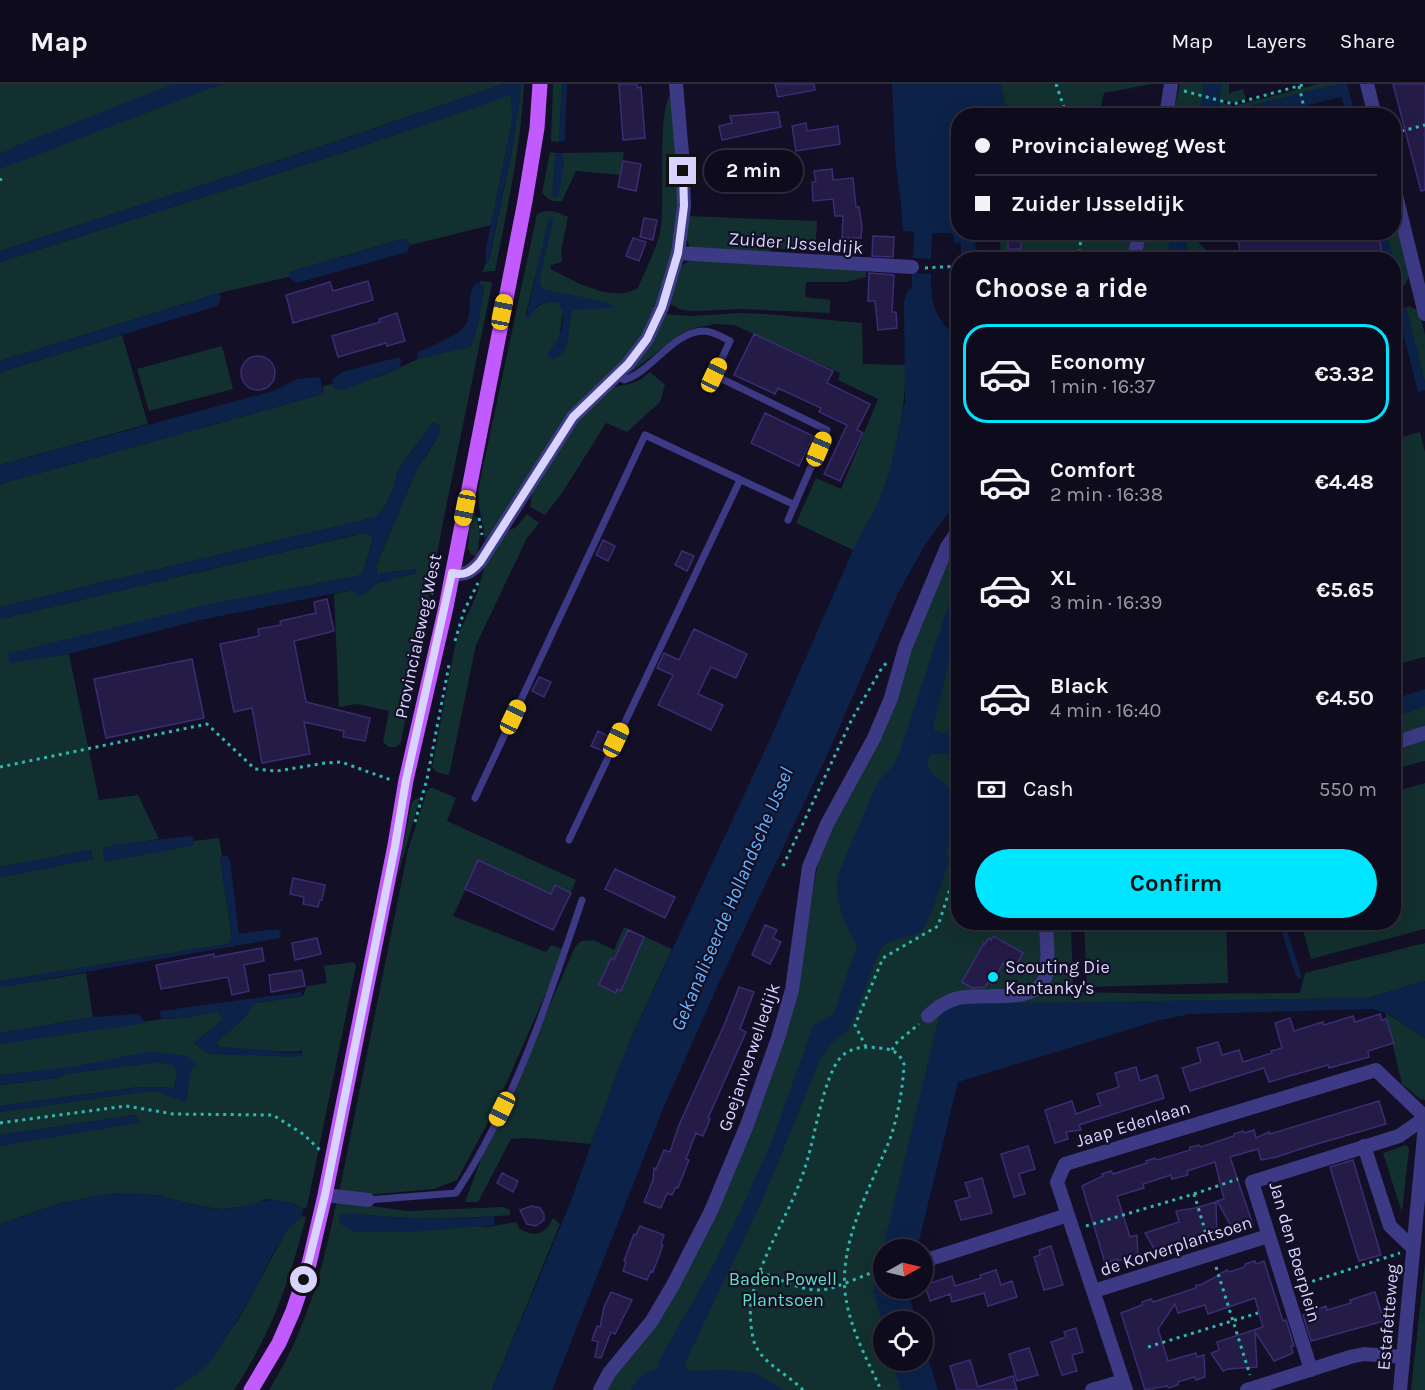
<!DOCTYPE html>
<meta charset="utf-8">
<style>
body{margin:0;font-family:Karla,sans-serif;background:#171425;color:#f1f3f6;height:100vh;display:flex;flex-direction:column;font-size:22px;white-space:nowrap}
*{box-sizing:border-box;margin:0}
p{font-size:20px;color:#9b9ba3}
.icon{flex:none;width:33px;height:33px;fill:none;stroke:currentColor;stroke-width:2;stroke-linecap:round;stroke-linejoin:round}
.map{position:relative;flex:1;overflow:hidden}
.panel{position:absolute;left:951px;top:168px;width:450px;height:678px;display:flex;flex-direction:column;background:#0e0b1c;border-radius:24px;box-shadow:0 6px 24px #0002,0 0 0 2px #2e2b3b}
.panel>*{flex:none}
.top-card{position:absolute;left:951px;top:24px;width:450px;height:132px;border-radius:24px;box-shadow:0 6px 24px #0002,0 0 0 2px #2e2b3b;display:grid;align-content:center;height:132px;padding:0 24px;background:#0e0b1c}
.needle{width:39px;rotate:82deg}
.fabs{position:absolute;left:873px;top:1155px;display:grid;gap:12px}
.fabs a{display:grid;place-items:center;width:60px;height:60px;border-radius:50%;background:#0e0b1c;box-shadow:0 6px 24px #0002,0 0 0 2px #2e2b3b;font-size:30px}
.end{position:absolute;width:27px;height:27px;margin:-14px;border:8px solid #d9d4ff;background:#111;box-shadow:0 0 0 3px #111}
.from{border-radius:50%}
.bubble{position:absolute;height:42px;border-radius:21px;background:#0e0b1c;box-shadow:0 6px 24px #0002,0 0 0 2px #2e2b3b;font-size:20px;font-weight:700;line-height:42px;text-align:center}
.car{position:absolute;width:18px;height:36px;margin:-18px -9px;border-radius:8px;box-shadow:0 0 4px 2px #0007;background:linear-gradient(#f5c518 24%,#345 0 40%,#f5c518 0 76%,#345 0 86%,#f5c518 0)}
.top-card b{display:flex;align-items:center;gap:21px;height:57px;font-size:22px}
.top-card b+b{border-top:2px solid #2e2b3b}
.top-card i{width:15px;height:15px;background:#f1f3f6}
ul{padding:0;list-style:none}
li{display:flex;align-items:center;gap:18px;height:99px;margin:0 12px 9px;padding:0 12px;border:3px solid transparent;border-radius:24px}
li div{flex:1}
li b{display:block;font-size:22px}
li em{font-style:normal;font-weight:700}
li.selected{border-color:#00e5ff}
li>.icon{width:54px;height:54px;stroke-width:1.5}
h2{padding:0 24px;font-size:27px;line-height:72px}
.pay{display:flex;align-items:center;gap:15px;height:66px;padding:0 24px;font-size:22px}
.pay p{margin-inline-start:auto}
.primary-button{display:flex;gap:12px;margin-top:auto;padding:12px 24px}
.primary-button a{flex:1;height:69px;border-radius:36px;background:#00e5ff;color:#111;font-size:24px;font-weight:700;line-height:69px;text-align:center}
header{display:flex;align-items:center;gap:36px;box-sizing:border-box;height:84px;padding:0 30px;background:#0e0b1c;border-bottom:2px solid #2e2b3b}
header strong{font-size:28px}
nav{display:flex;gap:33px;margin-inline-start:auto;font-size:21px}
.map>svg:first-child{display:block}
.green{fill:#12302f;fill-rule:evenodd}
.water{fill:#0c2248}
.building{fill:#241b47;stroke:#3b2d73;stroke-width:1.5}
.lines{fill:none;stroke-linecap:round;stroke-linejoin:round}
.path{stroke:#2fb8b0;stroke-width:3;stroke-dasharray:3 4.5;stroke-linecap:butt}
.lane{stroke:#3d3a85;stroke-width:7}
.street{stroke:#3d3a85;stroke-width:14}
.primary{stroke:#c25bff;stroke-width:15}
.route{stroke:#d9d4ff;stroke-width:8}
.poi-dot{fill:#00e5ff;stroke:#130f26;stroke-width:2}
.labels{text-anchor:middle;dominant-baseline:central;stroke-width:4.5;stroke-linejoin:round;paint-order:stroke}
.street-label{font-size:18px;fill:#d9d4ff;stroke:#130f26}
.poi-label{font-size:18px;fill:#d9d4ff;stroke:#130f26;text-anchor:start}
.park-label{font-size:18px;fill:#5fe0c0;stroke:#130f26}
.water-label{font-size:20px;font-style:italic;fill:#62b6ff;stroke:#130f26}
</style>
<header>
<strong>Map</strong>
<nav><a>Map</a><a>Layers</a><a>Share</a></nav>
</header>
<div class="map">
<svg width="1425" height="1306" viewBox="0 0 1425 1306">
<rect width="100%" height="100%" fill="#130f26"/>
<path class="green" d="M0,0H504L328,60L0,167Z
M521,0H524C521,63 507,125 495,187L482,188L486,179L488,178L490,172L513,61Z
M553,0H562L559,58L551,57Z
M1000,0H1152L1104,9L1099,32L1008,31Z
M1180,0H1204L1201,31L1172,32Z
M1221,0H1229V9L1243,5L1246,15L1233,18L1224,16V20L1233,22L1318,0H1339L1226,28L1219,25Z
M671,9L679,77L676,150L659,221L632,269L614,284L599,301L485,457C484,438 476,421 479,402L537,130C548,124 558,128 568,133L561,167L562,178L551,181V185C576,198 611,219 638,204C644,189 660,158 661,143C665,115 657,27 671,9ZM553,134L539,197L541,203L546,206L607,219L609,224L587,223L573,226L570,233L567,259L547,271L559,255L563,227L559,219C542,215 537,223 526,234V230L542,165Z
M512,10V38L491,141L410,161L406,155L395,157L290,188L288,193L219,209L0,277V178L351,66Z
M550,68L556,69L553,104L564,81L562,69L624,68L620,91L576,87L562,117C552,118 549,116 542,109Z
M686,132L817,137L815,168L771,164L769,173L690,163L685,152Z
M1394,134L1409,192L1405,201L1400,203L1386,149L1394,148Z
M983,148L1087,149L1088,154L1130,157L1128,168L1123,176L1001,175L1000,158H980Z
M1144,149H1172L1166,175L1137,176Z
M1189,149L1210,170L1183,176Z
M695,174L866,185V193L846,198H806L805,213L830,216V229L742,225L695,227L682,226L670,220C675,197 672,183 695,174Z
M480,197L491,198L492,200L445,428L401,658L397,663H389L383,658L389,627L357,620L339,623L334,510L352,506L365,509L375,500L416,489L415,485L377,490L376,482L416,387L434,359L440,341L433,339L399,384L394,404L385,422L376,433L0,523V400L323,310V302L333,300L334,304L381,292L418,275L471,262L478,240L484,202L479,200Z
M1409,222L1419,227L1425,251V299L1406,224Z
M742,229L767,230L862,239L863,280L906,281C905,326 897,375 879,417C872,434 862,450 853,466L796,439L816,394L841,405L878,315L838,296L840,289L734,241L715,240L695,244L681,250L630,289L628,288L665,230L689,232Z
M122,251L148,340L0,381V288Z
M222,262L233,305L149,327L137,285Z
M650,288L665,301L660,318L627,348L606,339L562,409L545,431L530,423L534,398L569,346L609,304L629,300L640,296Z
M1420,348L1425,368V573L1394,581V355Z
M471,419L473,420L480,450L477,473L471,470L468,464Z
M527,430L539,439L527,454L476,561L449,691L436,688L432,683L455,562L460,547L477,510L484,484L504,449L516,443Z
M364,449L370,450L373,455L362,491L197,523L11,578L69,570L99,716L138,711L159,755L103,764L194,760V757L219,754L222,772L220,774L232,853L228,860L0,897V793L93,775L91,766L0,783V535Z
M958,453V838L1071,839L1073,908L1175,910L1300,909L1305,889L1425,859V897L1368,914L1064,919L945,933L906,1165L884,1166V1276L922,1277L931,1306H608L613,1294L656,1238L750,1043L808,837L819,772L928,511Z
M1425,622V647L1394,657V633Z
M1425,652V677L1394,685V662Z
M1425,699V845L1311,875L1301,839L1394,838V708Z
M430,704H433L456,714L447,737L576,796L566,820L478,779L453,832L546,868L551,861L565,866L494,1027L457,1096L434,1105L355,1112L341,1108L340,1104L408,766L427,707Z
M420,713L396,798L411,720L414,716Z
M1084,839H1226L1228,899L1087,903Z
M624,843L672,865L632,952L591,1060L527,1054L511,1055L478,1118H465L486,1062L502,1031L575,863L581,857L594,856L614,866Z
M354,878L356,882L307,1123L303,1125L293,1119L266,1115L253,1121L223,1125L203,1123L155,1111L115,1109L61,1119L0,1140V1062L139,1038L136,1031L0,1051V1028L141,1008H159L186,1018L187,972L0,991V960L161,935L183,934L218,927L223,934L221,937L194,959L209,970L301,972L302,966C293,971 235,964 220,963L216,959L246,932L252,921L256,919L303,912L307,902L327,899L324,882Z
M86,889L93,933L0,949V903Z
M1385,928L1425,954V1016L1420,1015L1402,1000Z
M157,978L173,980L177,987L174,1004L139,1003L0,1022V1001L58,994L65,990Z
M1406,1061L1409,1064L1402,1129L1383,1069Z
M341,1118L408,1127L504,1123L510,1126V1131C468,1135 427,1135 385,1133C370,1132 354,1127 339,1132L487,1143L516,1138L520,1145C534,1154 547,1150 553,1134L560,1140L492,1306H269C305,1249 323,1185 336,1120Z
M302,1132L306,1133C289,1199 272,1248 234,1306H172L197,1290L238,1236L288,1144Z
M1425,1178V1306H1411Z"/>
<path class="water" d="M173,0H222L0,85V70L18,61Z
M504,0H521V5L513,61L488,179H486V165L512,38L511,11L351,66L0,178V167L328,60Z
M562,0H567L565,57L559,58Z
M892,0H1000L1008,31L958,32V148L983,149L980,158L975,159L977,175H961V159H955L952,149H932L931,175L913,174L914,148L903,147L901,120L896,83Z
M1204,0H1221L1219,25L1226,28L1339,0H1347L1353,22L1345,24L1341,13L1269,31H1201Z
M556,69H562L564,81L558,114L552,113Z
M549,133L553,134L539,197L541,203L546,206L608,219L614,222C606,226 584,224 573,226C566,243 574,270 552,275L547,271C559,257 569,236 559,219C544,216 534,220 530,235L526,234Z
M1172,149H1189L1183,175H1166Z
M1377,149H1386L1393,175H1384Z
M406,155L410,161L407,168L297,199L288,193L290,188L395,157Z
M912,189L931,190C931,211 932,231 950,246H958V416L925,461L898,509L829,667L721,894L663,1025L552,1306H492L571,1117L613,999L632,952L771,653L853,466L879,417L889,390L905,317L904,219L906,209L912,203Z
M476,200L484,201L478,240L471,262L418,275L417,269C428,264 454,253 463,244C475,233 464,211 476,200Z
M219,209L221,214L217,222L0,288V277Z
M1406,223L1425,299V306L1418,308L1397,226Z
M399,273L402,277L399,284L344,306L334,304L332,296L342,288Z
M320,293L323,310L0,400V381L273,307L298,295Z
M433,339L440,341L439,350L416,387L376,482L377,490L415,485L416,489L375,500L365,510L360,512L352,506L200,536L69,570L11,579L7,570L197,523L362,491L373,456L370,450L363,449L0,535V523L376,433L385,422L394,404L399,384Z
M958,502V539L933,644C938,651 950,649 958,649V670H931L927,679L932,690L958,710V734L946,769L949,778L930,832L922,848L887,859L880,866L849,945L830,961L819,978L766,1108L686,1277V1284L689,1287L721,1286L753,1288L784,1306H631C636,1295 645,1287 657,1285L658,1278L712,1184L744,1119L772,1057L813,942L834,929L857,861C844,839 835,819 837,793L876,702L880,695L893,682L900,667L946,528Z
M1425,605V622L1394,633V615Z
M190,752L193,753L194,760L192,762L104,778L103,765L113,761Z
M91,766L93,775L0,793V783Z
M222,772H228L230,777L239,850L277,845L281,848L280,854L0,903V897L228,860L232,852L220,774Z
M1279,839H1285L1302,894H1298L1295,889Z
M1425,897V954L1389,930L1372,925L1190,930L1160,936L958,998L917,1165H885L884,1160L939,933L946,920L1368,914Z
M301,908V912L255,919L246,932L216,959L220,963L269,966L284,969L300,968L301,972L296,973L209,970L194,959L221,937L223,933L218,927L183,934L161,935L160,927Z
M138,930L146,939L0,960V949L93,933Z
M151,967L187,972L197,981L191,985L186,1019L159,1008H141L0,1028V1022L139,1003L174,1004L177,987L173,981L157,978L66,990L58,994L0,1001V991L71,983Z
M137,1031L139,1039L0,1062V1051Z
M115,1109C129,1109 144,1109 158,1112C179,1116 200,1125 222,1125C255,1124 271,1105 303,1125L302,1132L288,1145L271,1173L250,1215L211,1277L197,1290L172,1306H0V1140L61,1119Z
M348,1129C396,1134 445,1137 494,1132L495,1141L411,1148H354L339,1139V1132Z
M883,1192L884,1204L907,1205L917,1237L884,1238L883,1241L873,1206L878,1193Z
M923,1257L938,1306H901L896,1291L895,1277L922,1276Z"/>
<path class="building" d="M619,0H637V4L641,3L645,54L623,56Z
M775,0H814L815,6L778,13Z
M1393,0H1425V106L1421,107Z
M778,28L781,43L722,56L719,42L732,39L730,32Z
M806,39L807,47L838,42L840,60L796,67L792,42Z
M623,77L641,80L636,107L618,103Z
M774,83L776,102L725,107L723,88Z
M832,85L833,96L853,94L856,123H859L862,142L861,154H842L843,132H835L833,115L813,117L812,98H816L814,87Z
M644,134L657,136L653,156L640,153Z
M1236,148H1377L1384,176H1242Z
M873,152L894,153L893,173L872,172Z
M1008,153H1021V165H1008Z
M633,154L646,158L639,177L626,172Z
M869,189L894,191L892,228H896L897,244L878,246L875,217H868Z
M368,197L373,216L293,239L286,211L330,198L333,207Z
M397,229L405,257L387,262L386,259L338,273L332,252L380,238L379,235Z
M754,250L833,287L827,299L870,320L857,346L863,349L840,397L824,390L847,341L819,328L821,324L778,304L775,310L734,291Z
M241 289a17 17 0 1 1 34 0a17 17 0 1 1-34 0Z
M765,329L813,352L799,382L751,359Z
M603,456L615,462L608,477L596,471Z
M682,467L694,472L687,487L675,481Z
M327,515L334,547L294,557L306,618L370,634L365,657L343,653L344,647L304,638L310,670L262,679L252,624L234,628L220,560L259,552L258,545L281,541L280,537L316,529L314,518Z
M694,545L747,570L736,594L711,583L698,610L723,621L711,646L658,621L673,591L657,584L664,569L679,576Z
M192,575L204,634L106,654L94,595Z
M539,593L551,598L544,613L532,607Z
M598,647L610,653L603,667L591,662Z
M478,776L551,810L555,801L571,809L553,846L465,805Z
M615,785L675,813L665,834L605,805Z
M293,794L325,801L322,816H320L318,823L303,820L304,813L290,810Z
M765,841L777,846L773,854L781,858L770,880L752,871Z
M628,846L644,853L621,907L617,905L616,909L599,901L611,874L614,876Z
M993,852L1023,869L1014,886L1003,879L992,900L988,898L985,903L972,904L962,898L984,859L985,860L989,854L991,856Z
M317,854L321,870L295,876L292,859Z
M262,864L264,877L244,881L249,907L232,911L228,893L161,905L156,881L214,870V873Z
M302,886L305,902L271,908L269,891Z
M739,903L754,908L740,945L746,948L708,1034L710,1035L703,1052L696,1049L686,1075L689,1076L678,1104L676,1103L672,1111L667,1109L661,1124L644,1118L653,1096L654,1084L656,1085L664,1066L670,1068L679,1041L725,939Z
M1380,930L1382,936L1386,935L1394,959L1368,967L1369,973L1329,984L1328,981L1269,998L1264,984L1190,1007L1182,984L1201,978L1197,964L1218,958L1222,971L1239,966L1243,978L1272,969L1271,967L1282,964L1275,939L1290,934L1294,947L1323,938L1324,941L1353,932L1355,938Z
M1136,983L1140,997L1157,991L1164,1014L1079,1041L1081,1046L1066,1048L1068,1055L1055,1059L1045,1026L1072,1017L1076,1030L1101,1021L1097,1010L1119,1003L1115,989Z
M1379,1017L1386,1040L1300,1065L1277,1073L1261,1076L1258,1065L1230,1073L1253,1141L1245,1144V1146L1235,1149L1217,1117L1224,1115L1215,1078L1187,1087L1188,1091L1172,1095L1171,1091L1143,1100L1144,1104L1117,1112L1130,1153L1137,1151L1138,1173L1129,1176L1127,1174L1118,1177V1175L1105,1179L1082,1102L1103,1092L1102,1090L1111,1087L1113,1090L1147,1079L1146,1077L1155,1074L1157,1076L1190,1066V1063L1195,1062L1199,1061L1201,1063L1234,1052V1050L1243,1047L1244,1049L1254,1046L1256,1054L1269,1048L1270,1050Z
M1028,1062L1035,1085L1019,1090L1025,1110L1014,1113L1001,1070Z
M1353,1076L1381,1171L1359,1177L1330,1083Z
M502,1089L518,1097L513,1108L497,1099Z
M982,1094L992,1129L961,1136L955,1117L970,1113L965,1099Z
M1216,1118L1217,1155L1188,1157L1184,1160L1182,1157L1166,1162V1165L1156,1168L1145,1149L1179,1138L1176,1127L1195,1124Z
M532,1122L540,1124L544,1130V1136L536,1142L527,1140L520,1126Z
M640,1142L664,1151L661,1160L663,1161L653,1188L651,1187L647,1196L623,1187L626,1178L624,1177L634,1150L636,1151Z
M1051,1162L1063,1201L1044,1206L1034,1173L1040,1171L1039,1166Z
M1255,1177L1256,1180L1264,1177L1283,1237L1286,1236L1294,1262H1291L1293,1269L1274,1277L1255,1248L1257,1283L1228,1285L1223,1287L1211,1269L1219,1266L1217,1258L1263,1243L1255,1214L1208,1230L1205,1221L1178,1229L1175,1220L1158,1245L1168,1277L1196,1269L1197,1273L1204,1271L1205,1293L1196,1296L1194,1293L1178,1298V1301L1169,1304L1167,1302L1145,1306L1121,1229L1142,1221V1218L1151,1215L1153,1218L1196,1204V1201H1201L1227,1186L1229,1188L1245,1183V1180Z
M996,1186L1001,1201L1012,1197L1017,1213L988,1222L984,1209L952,1218L950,1210L930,1217L925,1201L952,1192L955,1202L981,1194L980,1191Z
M611,1208L632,1216L615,1250L611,1248L601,1274L595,1273L598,1258L592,1256L597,1242L600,1243L604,1223Z
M1375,1208L1384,1237L1311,1257L1303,1231L1326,1222L1327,1226L1351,1219L1350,1216Z
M1076,1244L1083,1268L1072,1271L1077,1287L1062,1291L1051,1258L1066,1253L1064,1248Z
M1029,1264L1038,1291L1017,1297L1009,1270Z
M970,1276L978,1303L1013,1292L1017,1306H957L950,1282Z"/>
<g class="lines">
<path class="path" d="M1056,0L1067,32
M1299,2L1306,32
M1184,7L1233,20L1306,0
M1394,49L1425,41
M0,96L2,95
M1079,176L1081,152L1079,148
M925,184L958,182
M1394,326V325
M479,434L482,451
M429,525L432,508
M455,557L464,527L478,499
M0,683L207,640L255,685L277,687L325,679L341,678L391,696
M415,738L427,695L449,581
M783,782L852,635L883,582L887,579
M866,963L855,941L883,874L938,842L958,780
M892,966L895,960L919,940
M0,1039L126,1022L173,1030L273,1031L303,1050L320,1066
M1194,1110L1238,1095
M1086,1142L1194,1110L1208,1156
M1216,1183L1250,1291
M760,1188C780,1195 800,1207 822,1206C835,1205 869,1189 884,1184
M1298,1202L1400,1169
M1148,1263L1258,1229
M803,1306C787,1289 758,1278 753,1254C750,1239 749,1223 753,1209C765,1163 794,1123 807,1077C815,1052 824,991 841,973C851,963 866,962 879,964C892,965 899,968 904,980C903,1004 897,1038 888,1060C869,1106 840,1157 845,1208C849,1243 867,1275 881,1306"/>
<path class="lane" d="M615,291L624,296C653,287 671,249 703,247C713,247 722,253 730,257L714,291L827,346L788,436
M475,714L645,351L795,421
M569,756L740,396
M368,1116L456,1109C512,1025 550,912 582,816"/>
<path class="street" d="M1367,0L1375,32
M1166,32L1171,0
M1394,103L1425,230
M678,169L912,183
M1133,176L1140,148
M452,489C465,492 471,488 480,478L573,333L628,280L647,255L662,223L678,169L684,122L682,70L676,0
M1394,659L1425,649
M928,932C936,925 944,918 955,915C979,907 1035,922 1045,894C1050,882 1046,853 1046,838
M1364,1062L1390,1142L1412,1163
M325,1111L368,1116
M930,1175L1068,1131
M1094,1207L1268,1152
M1311,1286L1252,1098L1399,1052L1425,1034
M600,1306L609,1289L651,1238L673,1201L711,1127L747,1041L778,954L792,906L809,783L827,740L874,654L891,614L905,564L947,463L958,447
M1092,1306L1123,1297
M1126,1306L1057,1098L1065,1080L1376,986L1425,1033
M1247,1306L1350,1273L1364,1270L1403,1273
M1400,1306L1425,1041"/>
<path class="primary" d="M251,1306L279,1259L293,1227L309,1180L325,1111L395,761L406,696L446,523L525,117L537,44L540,0"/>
</g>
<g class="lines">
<path class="route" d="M304,1196L325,1111L395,762L406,696L452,489C465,492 471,488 480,478L573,333L628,280L647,255L662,223L678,169L684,122L683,87"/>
</g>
<circle class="poi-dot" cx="993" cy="893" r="6"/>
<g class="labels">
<g class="street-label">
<text transform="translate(796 159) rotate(4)">Zuider IJsseldijk</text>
<text transform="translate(418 552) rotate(-78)">Provincialeweg West</text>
<text transform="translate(749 973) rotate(-71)">Goejanverwelledijk</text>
<text transform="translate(1133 1040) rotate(-17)">Jaap Edenlaan</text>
<text transform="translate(1176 1162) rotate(-18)">de Korverplantsoen</text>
<text transform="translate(1295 1168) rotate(74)">Jan den Boerplein</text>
<text transform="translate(1388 1233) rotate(-85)">Estafetteweg</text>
</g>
<g class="poi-label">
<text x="1005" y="883">Scouting Die<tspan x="1005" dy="21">Kantanky's</tspan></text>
</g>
<g class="park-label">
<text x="783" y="1195">Baden Powell<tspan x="783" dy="21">Plantsoen</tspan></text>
</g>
<g class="water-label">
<text transform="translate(732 815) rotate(-67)">Gekanaliseerde Hollandsche IJssel</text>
</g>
</g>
</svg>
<div class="fabs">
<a><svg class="needle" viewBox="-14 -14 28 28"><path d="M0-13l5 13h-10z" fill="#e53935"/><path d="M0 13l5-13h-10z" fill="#9b9ba3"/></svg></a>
<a><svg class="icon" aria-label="locate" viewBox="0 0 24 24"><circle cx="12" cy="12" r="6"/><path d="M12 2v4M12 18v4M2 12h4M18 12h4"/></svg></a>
</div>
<i class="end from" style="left:304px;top:1196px"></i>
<i class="end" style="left:683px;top:87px"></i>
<div class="bubble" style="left:704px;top:66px;width:99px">2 min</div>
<i class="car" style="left:502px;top:228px;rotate:11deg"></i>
<i class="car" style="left:714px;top:291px;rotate:25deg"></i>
<i class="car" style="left:819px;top:365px;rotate:23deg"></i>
<i class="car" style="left:465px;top:424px;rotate:191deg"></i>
<i class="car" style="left:513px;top:633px;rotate:25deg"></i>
<i class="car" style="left:616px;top:656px;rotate:25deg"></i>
<i class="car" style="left:502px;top:1025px;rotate:206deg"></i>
<div class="top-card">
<b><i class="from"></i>Provincialeweg West</b>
<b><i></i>Zuider IJsseldijk</b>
</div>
<section class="panel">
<h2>Choose a ride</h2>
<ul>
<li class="selected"><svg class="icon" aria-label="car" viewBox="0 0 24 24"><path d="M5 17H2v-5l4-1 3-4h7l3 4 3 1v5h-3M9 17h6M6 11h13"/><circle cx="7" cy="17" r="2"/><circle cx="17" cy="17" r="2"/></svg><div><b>Economy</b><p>1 min · 16:37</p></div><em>€3.32</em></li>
<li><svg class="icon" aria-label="car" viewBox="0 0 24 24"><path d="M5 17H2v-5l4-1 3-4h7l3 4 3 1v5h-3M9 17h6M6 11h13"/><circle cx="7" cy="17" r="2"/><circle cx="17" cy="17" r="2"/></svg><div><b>Comfort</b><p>2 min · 16:38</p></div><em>€4.48</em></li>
<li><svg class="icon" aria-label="car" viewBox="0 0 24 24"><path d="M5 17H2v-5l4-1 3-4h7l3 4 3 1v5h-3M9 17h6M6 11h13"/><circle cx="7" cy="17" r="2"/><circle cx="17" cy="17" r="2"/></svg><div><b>XL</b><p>3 min · 16:39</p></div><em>€5.65</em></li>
<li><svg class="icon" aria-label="car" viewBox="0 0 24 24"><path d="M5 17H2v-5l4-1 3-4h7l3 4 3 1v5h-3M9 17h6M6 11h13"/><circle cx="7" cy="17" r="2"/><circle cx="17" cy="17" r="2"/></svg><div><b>Black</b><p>4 min · 16:40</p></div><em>€4.50</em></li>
</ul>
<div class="pay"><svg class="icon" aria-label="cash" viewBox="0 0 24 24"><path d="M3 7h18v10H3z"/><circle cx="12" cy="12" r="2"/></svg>Cash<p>550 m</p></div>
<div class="primary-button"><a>Confirm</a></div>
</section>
</div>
